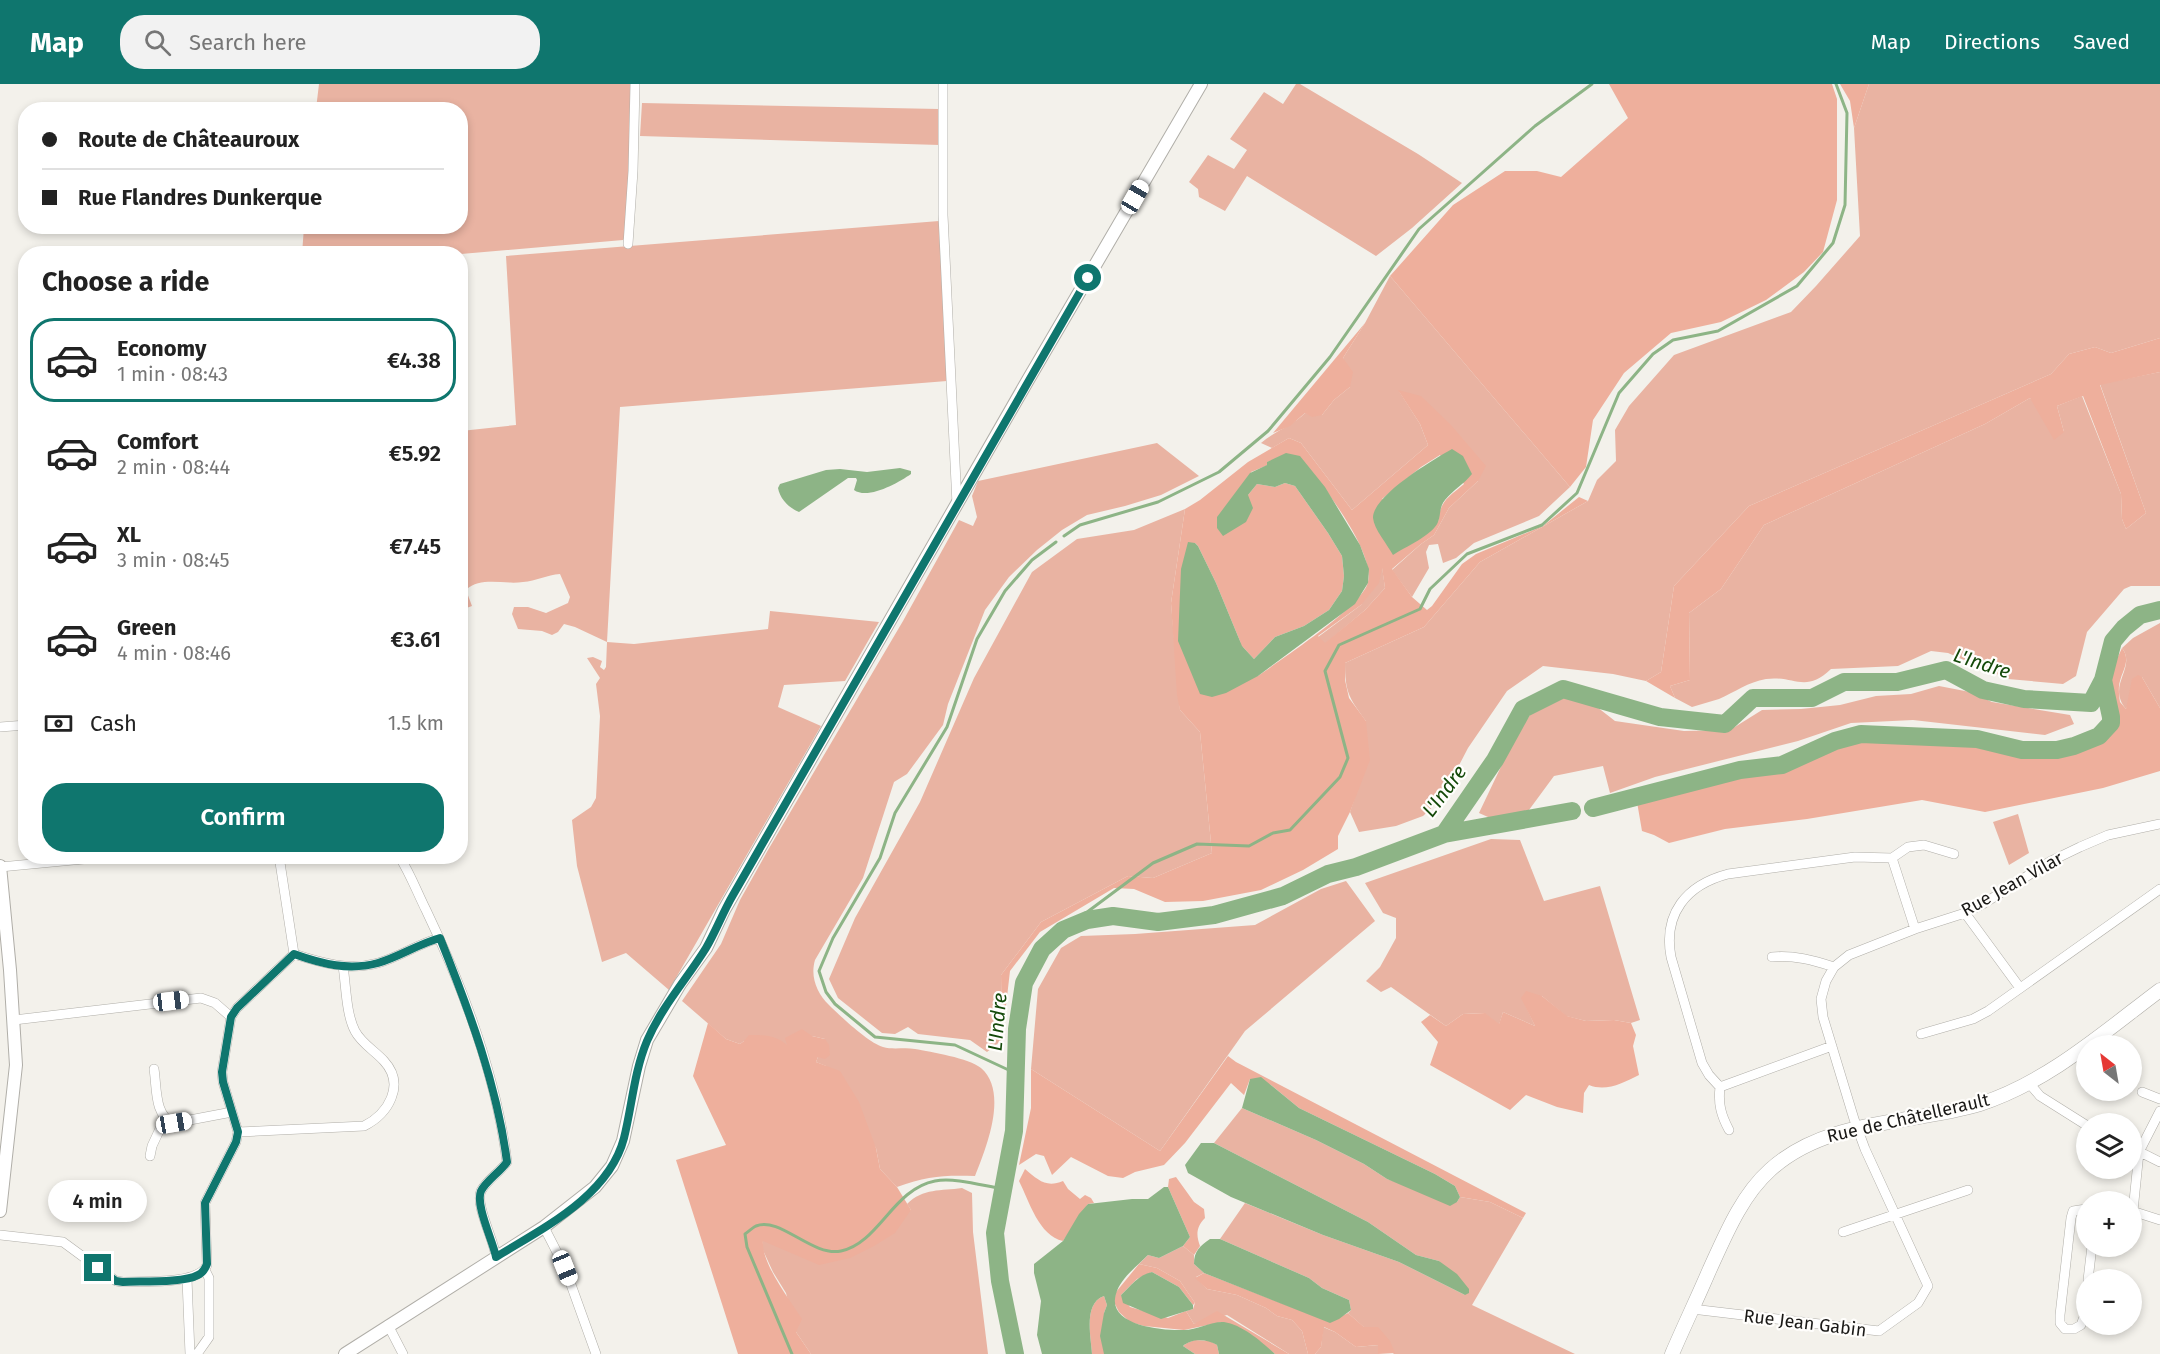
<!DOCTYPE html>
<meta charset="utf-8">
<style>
body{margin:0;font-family:"Fira Sans",sans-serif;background:#f2f2f2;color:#222;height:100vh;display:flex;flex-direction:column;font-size:22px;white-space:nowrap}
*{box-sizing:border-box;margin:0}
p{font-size:20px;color:#767676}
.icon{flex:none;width:33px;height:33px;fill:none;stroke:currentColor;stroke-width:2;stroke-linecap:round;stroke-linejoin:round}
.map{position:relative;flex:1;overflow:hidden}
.sheet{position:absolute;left:18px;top:162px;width:450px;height:618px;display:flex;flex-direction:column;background:#fff;border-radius:24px;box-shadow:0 3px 9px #0003}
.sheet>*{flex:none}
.top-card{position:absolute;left:18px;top:18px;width:450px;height:132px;border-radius:24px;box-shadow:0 3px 9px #0003;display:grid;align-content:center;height:132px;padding:0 24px;background:#fff}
.needle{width:39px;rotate:329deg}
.tools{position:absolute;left:2076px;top:951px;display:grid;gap:12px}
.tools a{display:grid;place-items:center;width:66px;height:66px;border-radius:50%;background:#fff;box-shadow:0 3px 9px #0003;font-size:30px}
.end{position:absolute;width:27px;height:27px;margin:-14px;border:8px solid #0f766e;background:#fff;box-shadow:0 0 0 3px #fff}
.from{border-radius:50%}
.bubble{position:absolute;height:42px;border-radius:21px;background:#fff;box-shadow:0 3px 9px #0003;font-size:20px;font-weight:600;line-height:42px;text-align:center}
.car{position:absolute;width:18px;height:36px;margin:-18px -9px;border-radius:8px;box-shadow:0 0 4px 2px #0007;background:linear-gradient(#fff 24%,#345 0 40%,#fff 0 76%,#345 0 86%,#fff 0)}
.top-card b{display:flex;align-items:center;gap:21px;height:57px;font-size:22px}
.top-card b+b{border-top:2px solid #e0e0e0}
.top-card i{width:15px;height:15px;background:#222}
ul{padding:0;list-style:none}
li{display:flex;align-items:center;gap:18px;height:84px;margin:0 12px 9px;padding:0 12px;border:3px solid transparent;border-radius:24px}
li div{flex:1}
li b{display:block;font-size:22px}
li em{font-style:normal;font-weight:600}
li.current{border-color:#0f766e}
li>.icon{width:54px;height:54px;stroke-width:1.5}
h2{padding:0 24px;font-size:27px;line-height:72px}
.pay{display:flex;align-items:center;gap:15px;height:66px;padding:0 24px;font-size:22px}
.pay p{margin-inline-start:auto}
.cta{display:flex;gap:12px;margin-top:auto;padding:12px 24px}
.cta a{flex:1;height:69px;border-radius:24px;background:#0f766e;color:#fff;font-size:24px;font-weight:600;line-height:69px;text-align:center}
header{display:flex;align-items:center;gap:36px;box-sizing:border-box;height:84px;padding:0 30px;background:#0f766e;color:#fff}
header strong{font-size:28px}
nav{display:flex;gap:33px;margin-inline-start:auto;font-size:21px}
.search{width:420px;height:54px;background:#f2f2f2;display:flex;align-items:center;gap:15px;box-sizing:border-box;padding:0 21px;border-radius:24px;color:#767676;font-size:22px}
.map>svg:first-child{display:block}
.green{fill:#e9b3a2}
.forest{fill:#eeaf9c;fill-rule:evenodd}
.water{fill:#8db486}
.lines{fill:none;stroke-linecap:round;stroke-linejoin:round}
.stream{stroke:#8db486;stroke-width:3}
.river{stroke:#8db486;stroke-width:18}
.minor-casing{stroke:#b0aea8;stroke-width:10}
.tertiary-casing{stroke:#b0aea8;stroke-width:14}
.secondary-casing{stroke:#b0aea8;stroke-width:15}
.minor{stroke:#fff;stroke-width:9}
.tertiary{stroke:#fff;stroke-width:12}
.secondary{stroke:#fff;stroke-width:14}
.route{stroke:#0f766e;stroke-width:8}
.labels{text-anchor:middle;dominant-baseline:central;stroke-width:4.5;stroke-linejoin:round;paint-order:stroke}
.street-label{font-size:18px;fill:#1a1917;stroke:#fffefc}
.water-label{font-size:20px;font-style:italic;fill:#144909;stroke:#fffefc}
</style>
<header>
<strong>Map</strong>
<div class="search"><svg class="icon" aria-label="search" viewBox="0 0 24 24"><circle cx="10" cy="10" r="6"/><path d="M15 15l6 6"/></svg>Search here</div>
<nav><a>Map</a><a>Directions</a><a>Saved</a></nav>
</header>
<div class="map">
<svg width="2160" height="1270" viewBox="0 0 2160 1270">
<rect width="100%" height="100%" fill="#f3f1eb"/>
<path class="green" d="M319,0H632L628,151L623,156L461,170H302L304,143L460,142V26L316,25Z
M1296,0H1300L1418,70L1462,99L1412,144L1376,172L1247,92L1225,127L1199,113L1198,105L1189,98L1208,71L1234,85L1247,66L1230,55L1264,8L1283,20Z
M1869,0H2160V254L2111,269L2095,263L2069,270L2051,290L1749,422L1674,502L1661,588L1646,597L1613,590L1543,582L1507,607L1468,664L1442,714L1423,732L1396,742L1359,748L1350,728L1357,707L1366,637C1349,614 1345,608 1345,579L1424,543L1480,478L1588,417L1597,396L1616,377L1615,346L1629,322L1674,271L1791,228L1816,202L1860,152L1854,44Z
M642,19L939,25L940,61L640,52Z
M939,137L947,297L620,323L607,558L634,560L768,545L770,527L879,538L845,597L784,601L778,623L821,642L669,906L626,869L602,878L577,782L572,736L591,723L596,714L600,632L596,600L600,594L587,574L593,573L602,577L600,583L604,586L606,583L607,558L575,543L564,540L558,548L552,551L542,547L518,545L512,530L514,523H528L546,529L568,519L570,513L560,490C547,491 536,497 523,498C504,501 481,492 466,506L472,522L461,526V347L516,341L506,172Z
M1390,192L1570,403L1539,432L1474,459L1456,474L1443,479L1438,460L1429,461L1426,468L1429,484L1412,513L1392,486L1421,460L1434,451L1449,424L1478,397L1399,307L1420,340L1428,361L1352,426L1301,359L1289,354L1272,364L1261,359C1275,347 1292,342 1305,329L1322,331L1334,316L1350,303L1343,274L1365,239Z
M2160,288V502H2131L2124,505L2087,548L2076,592L2063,600L2008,595L1948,569L1931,567L1898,582L1831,585C1805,610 1794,591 1766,595C1748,598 1735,608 1719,615C1710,618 1701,620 1692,623L1675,614L1670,602L1690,596L1689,529L1721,505L1764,441L1985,340L2030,314L2064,348L2057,322L2082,312L2121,410L2122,435L2126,445L2146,429L2100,300Z
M1157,359L1199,392L1161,411L1125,422L1087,431L1062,446L1037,466L1009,493L985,526L948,620L943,641L907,690L894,698L863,794L815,876C810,893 817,909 829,921C840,932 869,959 883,963C893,966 905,963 915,965C931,968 969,974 981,984C1009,1008 986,1064 975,1092C944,1091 927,1092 897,1103L880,1085L876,1064L826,982L816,978L825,955L812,952L788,962L744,957L740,960L726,955L682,917L721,860L740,816L768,766L903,537L959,436L973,442L977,433L972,412L978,397Z
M1185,425L1171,519L1180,626L1200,648L1212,769L1153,794L1128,792L1041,838L1001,891L1002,956L987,968L970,956L918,950L908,943L895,950L882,949L838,914L829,895L855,834L920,718L974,594L1032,488L1077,455L1134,446Z
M1382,482L1385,504L1365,526L1325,560L1318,553L1361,521Z
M2160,539V624L2142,593L2126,625C2106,601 2137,584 2122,564L2133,554Z
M1939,602L1970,608L1992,618L2070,631L2074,640L2045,651L1913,636L1851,639L1798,657L1655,693L1610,709L1603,682L1554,692L1515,745L1479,729L1517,649L1535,624L1561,612L1597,623L1615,637L1684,647L1730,646L1762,626L1801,625L1840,621L1876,612L1911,610Z
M2018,730L2029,769L2009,781L1993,738Z
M1491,755L1520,756L1544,817L1600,802L1640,936L1631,939L1614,936L1586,937L1566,932L1542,912L1522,914L1535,942L1503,928L1499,941L1484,929L1463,930L1446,942L1391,903L1381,908L1366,897L1380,883L1396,854V834L1383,829L1365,799Z
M1346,797L1375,837L1245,947L1160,1067L1031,985L1038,905L1061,864L1081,852L1135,850L1255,841L1321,805Z
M1242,1024L1316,1056L1364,1080L1387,1095L1457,1118L1460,1113L1490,1118L1523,1134L1472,1221L1575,1270H1390H1394L1348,1229L1351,1226L1349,1216L1322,1204L1309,1194L1220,1155L1245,1119L1323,1151L1399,1178L1465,1211L1439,1177L1416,1171L1368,1138L1214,1059Z
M962,1104L972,1109L973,1148L988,1270H811L796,1248L786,1209L773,1188L762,1164L763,1157L911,1126L907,1120C923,1104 941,1107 962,1104Z
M1183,1162L1194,1171V1180L1204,1189L1196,1193L1207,1205L1237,1211L1266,1224L1277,1232L1292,1236L1302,1247L1308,1270H1289L1227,1231L1194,1240L1186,1227L1193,1225L1195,1219L1180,1197L1157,1184L1139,1180L1148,1171L1159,1174Z
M1323,1243L1335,1248L1356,1263L1379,1261L1378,1270H1315L1321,1263Z"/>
<path class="forest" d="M1609,0H1832L1837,15V116L1823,168L1804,188L1766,216L1721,238L1671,249L1624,289L1593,336L1586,383L1570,403L1390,192L1453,121L1505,87H1537L1561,93L1628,34Z
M1840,0H1869L1854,44L1850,17Z
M1365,239L1343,274L1353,288L1350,303L1334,316L1322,331L1312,333L1305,329L1290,342L1273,349Z
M2160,254V288L2100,301L2146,429L2126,445L2122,435L2121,410L2083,312L2057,322L2064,348L2054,356L2030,314L1985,340L1764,441L1721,505L1689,529L1690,596L1670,602L1675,614L1646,597L1661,588L1674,502L1749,422L2051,290L2069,270L2095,263L2111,269Z
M1398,306L1421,312L1451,341L1486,382L1478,397L1449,424L1434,451L1421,460L1392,485L1412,513L1427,526L1432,522L1462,480L1476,470L1543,442L1579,413L1588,417L1480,478L1424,543L1345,579V596L1349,614L1366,637L1370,676L1350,728L1338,752V765L1303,786L1261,806L1203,817L1165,818L1134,805L1114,804L1040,848L1010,887L1002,956L1001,891L1041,838L1128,792L1153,794L1212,769L1200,648L1180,626L1177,611L1171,519L1185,425L1200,416L1248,378L1289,354L1301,359L1352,426L1428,361L1420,340ZM1440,371L1464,400C1449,413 1440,416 1438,438L1382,415L1421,383ZM1299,372C1319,396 1375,466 1368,498C1363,522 1280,576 1258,592L1188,459H1195L1198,462L1216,499L1242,562L1254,575L1275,553L1304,542L1329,526L1342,507L1344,492L1342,472L1328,449L1295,402L1285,399L1275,403L1257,400L1248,411L1251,388L1268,381L1267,378ZM1382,484L1385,504L1365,526L1325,559L1318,552L1361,521L1379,499Z
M2122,564C2131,576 2123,585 2120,597C2118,603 2119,611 2120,618L2126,625L2132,595L2138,591L2142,593L2160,624V687L2103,704L1985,728L1922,716L1807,735L1725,745L1669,759L1654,751L1642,747L1637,718L1653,716L1748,691L1784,684L1836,661L1861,657L1905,656L1988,663L2037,672L2085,666L2112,650L2116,637L2109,592Z
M1526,907L1542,912L1567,932L1586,937L1614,936L1631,939L1636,951L1633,962L1639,991C1623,999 1606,1008 1589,1001L1584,1009L1583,1029L1557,1023L1526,1011L1510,1026L1430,981L1438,958L1421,938L1430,931L1446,942L1463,930L1485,929L1499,940L1503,928L1535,942L1521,914Z
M708,939L726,955L740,960L744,957L749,951C764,951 775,951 787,961L785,954L802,945L812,952L825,955L829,961L830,971L825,975L818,973L816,978L840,987L859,1018L876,1064L880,1085L897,1103L911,1126L895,1149L874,1162L850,1174L819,1181L763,1157C761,1179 790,1216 802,1235L796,1248L811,1270H738L676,1076L726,1061L693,992Z
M1228,972L1236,978L1526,1129L1523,1134L1490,1118L1460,1113L1455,1102L1435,1090L1299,1024L1271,1001L1250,995L1244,1011L1231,999L1185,1059L1164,1081L1135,1088L1123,1094L1108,1092L1071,1073L1052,1091L1044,1072L1036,1070L1019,1081L1031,1024V985L1160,1067Z
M1025,1085C1038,1096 1046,1104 1063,1097L1068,1105L1080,1115L1085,1111L1091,1114L1094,1119L1088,1120L1063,1157C1039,1152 1029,1117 1019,1097Z
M1176,1093L1194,1118L1204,1125L1205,1134C1196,1143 1196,1151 1200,1162L1194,1171L1183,1162L1190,1153L1168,1103L1169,1095Z
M1139,1180L1157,1184L1180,1197L1195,1219L1193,1221L1179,1203L1152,1188L1137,1195L1121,1211L1130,1223L1168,1234L1186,1227L1194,1240L1217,1227L1289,1270H1275L1251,1251L1222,1238L1184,1246L1144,1242L1130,1238L1119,1228L1114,1218L1116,1208Z
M1204,1189L1330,1238L1348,1229L1364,1243H1378L1390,1257L1395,1269L1378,1270V1261L1356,1263L1335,1248L1324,1243L1321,1263L1315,1270H1308L1302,1247L1292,1236L1277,1232L1266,1224L1237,1211L1207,1205L1195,1194Z
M1104,1212L1107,1221L1104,1229L1105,1268L1104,1270H1092C1091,1253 1083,1219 1104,1212Z
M1195,1256L1210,1257L1217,1261L1219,1270H1195L1183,1262L1187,1259Z"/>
<path class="water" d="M1452,365L1463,372L1472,390C1464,400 1453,406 1445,416C1439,423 1441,431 1438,438C1433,451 1405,463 1393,471C1387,460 1374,445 1373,434C1372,412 1434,375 1452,365Z
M1286,369L1300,372L1325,403L1360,461L1369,485L1368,499L1355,520L1258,592L1226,609L1212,613L1200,610L1178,557L1181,485L1188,458L1195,459L1198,462L1216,499L1242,562L1254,575L1275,553L1304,542L1329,526L1342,507L1344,492L1342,472L1328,449L1295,402L1285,399L1275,403L1257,400L1248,411L1253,424L1246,438L1223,452L1217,444V433L1250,389L1267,381V378Z
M900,384L911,387V390C898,399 868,416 854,406L857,396L856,394H848L799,428C789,424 780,415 778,404L780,400L826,386L840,385L867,388Z
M1261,993L1299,1024L1435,1090L1455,1102L1460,1113L1457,1118L1450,1122L1387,1095L1364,1080L1316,1056L1242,1024L1250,995Z
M1201,1059H1214L1368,1138L1416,1171L1439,1177L1457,1190L1469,1205V1209L1465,1211L1399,1178L1323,1151L1231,1113L1188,1089L1185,1081Z
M1164,1103H1168L1190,1153L1183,1162L1159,1174L1148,1171C1137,1182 1120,1195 1116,1210C1106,1242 1164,1247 1184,1246C1197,1246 1212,1237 1224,1238C1243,1241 1262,1258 1275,1270H1219L1217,1261C1207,1255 1192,1254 1183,1262L1195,1270H1104L1100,1252L1104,1229L1107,1221L1104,1212C1083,1219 1091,1253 1092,1270H1042L1037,1251L1041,1217L1034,1189V1180L1063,1157L1079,1130L1088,1120L1132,1115H1148Z
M1210,1155H1220L1309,1194L1322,1204L1349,1216L1351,1226L1339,1235L1330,1239L1204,1189L1194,1180C1194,1167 1200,1162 1210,1155Z
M1152,1188L1179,1203L1193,1221V1225L1161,1235L1123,1219L1121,1211C1131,1202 1138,1191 1152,1188Z"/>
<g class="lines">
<path class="stream" d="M1064,452L1080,441L1158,418L1219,388L1268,347L1330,273L1419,145L1535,42L1592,0
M1063,846L1153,779L1197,760L1249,762L1273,749L1290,746L1340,693L1348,674L1325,587L1339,561L1420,525L1430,505L1467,470L1542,441L1577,409L1619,309L1653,270L1673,256L1718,247L1797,202L1833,159L1845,121L1847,29L1836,0
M1015,989L955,961L875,953L835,920L826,908L819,887L833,854L880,774L895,729L947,643L977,555L1005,507L1032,476L1056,458
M792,1270L747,1163L745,1150C748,1148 752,1144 756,1142C780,1132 812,1173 841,1167C879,1159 893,1105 935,1097C954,1093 984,1102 1003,1105"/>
<path class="river" d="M1593,724L1740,686L1782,681L1835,657L1861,650L1977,655L2022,666H2057L2074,662L2099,652L2111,639V633L2103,596
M1444,750L1572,727
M1015,1270L1000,1197L995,1149L1014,1047L1017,945L1024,899L1042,865L1063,846L1087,836L1113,832L1158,838L1214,831L1283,812L1328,790L1356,783L1444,750L1495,676L1523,625L1563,605L1660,633L1725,640L1753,614H1812L1844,598H1897L1946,586L1983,606L2024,615L2091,619L2103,596L2113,557L2124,544L2140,531L2160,526"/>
<defs>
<path id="minor" d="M943,0V131L957,420
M628,160L633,87L635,0
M0,643L26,641
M279,772L294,870
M399,772C410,789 417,808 426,826C464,905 496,991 507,1078C500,1088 486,1097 481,1107C475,1121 494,1156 496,1173
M1892,774L1915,845
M0,783L115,772
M1965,829L2020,904
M294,870C322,879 349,887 378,879C399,873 418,860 439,854
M1772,873C1794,871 1813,876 1834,883
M14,936L201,914L215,919L231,933
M1921,950L1973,935L1988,927L2160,805
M154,985C157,1003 154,1033 174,1039L232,1028
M2029,999L2040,1012L2086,1041
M1720,1003L1709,991L1702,979L1671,873C1663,830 1686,801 1728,790L1855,773L1892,774L1908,763L1924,761L1954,770
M1720,1003L1832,962
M1720,1003C1718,1020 1721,1031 1729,1046
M2142,1008L2160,1015
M238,1048L364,1042C388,1030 406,1001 384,977C375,967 361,959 355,947C346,930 346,901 343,882
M2132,1064L2160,1078
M150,1072L152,1062L165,1034
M2086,1125L2073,1127L2071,1134L2060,1231V1239L2065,1245H2074L2081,1241L2084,1233L2086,1210
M2132,1127L2160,1136
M2133,1127L2139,1068L2160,1027
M544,1143L565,1184L596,1270
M1843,1148L1968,1106
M0,1151L63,1158L116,1197L123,1198C143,1197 199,1201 207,1181L205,1119L236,1058L238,1048L223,998L222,988L231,933L237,924L294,870
M187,1195L190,1270
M2088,1196L2092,1162
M1692,1225L1879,1247L1918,1219L1928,1202L1865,1065L1854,1035L1823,933L1821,915L1826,897L1834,883L1849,871L1915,845L1965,829L1983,820L2051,777L2080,763L2108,751L2160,740
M388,1241L403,1270
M197,1270L209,1253V1194L205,1186"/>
<path id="tertiary" d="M0,782L10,886L16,981L0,1127
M345,1270L544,1143L595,1103L612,1082L623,1057L639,982L647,956L680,900L706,864L724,826L1028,296L1201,0"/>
<path id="secondary" d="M1672,1270C1684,1242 1697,1215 1709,1187C1725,1152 1741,1112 1770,1086C1827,1034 1910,1041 1980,1020C2048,998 2104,948 2160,906"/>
</defs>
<use href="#minor" class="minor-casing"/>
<use href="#tertiary" class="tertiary-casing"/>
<use href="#secondary" class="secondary-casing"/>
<use href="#minor" class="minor"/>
<use href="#tertiary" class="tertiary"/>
<use href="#secondary" class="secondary"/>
</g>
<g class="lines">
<path class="route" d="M98,1184L116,1197L123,1198C141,1197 184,1199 198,1191C203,1189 205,1185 207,1180L205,1119L236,1058L238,1048L223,998L222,988L231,933L237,924L294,870C322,880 349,887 378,879C399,873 418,860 440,854C469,926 497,1001 507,1078C500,1088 486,1097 481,1107C475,1121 493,1157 496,1173C543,1144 609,1112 624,1054C632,1022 634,988 647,957C662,922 687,895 706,864C716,847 723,828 733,811L1088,194"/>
</g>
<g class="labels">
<g class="street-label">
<text transform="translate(2012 800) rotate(-29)">Rue Jean Vilar</text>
<text transform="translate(1908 1034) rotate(-13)">Rue de Châtellerault</text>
<text transform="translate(1805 1239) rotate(7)">Rue Jean Gabin</text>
</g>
<g class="water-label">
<text transform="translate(1982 579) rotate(18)">L'Indre</text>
<text transform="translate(1444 707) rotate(-53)">L'Indre</text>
<text transform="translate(997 938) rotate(-85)">L'Indre</text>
</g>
</g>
</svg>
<div class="tools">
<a><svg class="needle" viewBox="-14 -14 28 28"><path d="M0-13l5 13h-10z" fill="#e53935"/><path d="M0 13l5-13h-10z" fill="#767676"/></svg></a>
<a><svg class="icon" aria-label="layers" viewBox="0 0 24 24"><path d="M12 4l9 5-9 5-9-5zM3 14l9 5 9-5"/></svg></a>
<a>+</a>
<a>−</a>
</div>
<i class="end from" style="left:1088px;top:194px"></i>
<i class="end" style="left:98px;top:1184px"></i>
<div class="bubble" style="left:48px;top:1096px;width:99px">4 min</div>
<i class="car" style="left:1135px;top:113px;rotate:30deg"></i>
<i class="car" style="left:171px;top:917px;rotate:83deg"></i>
<i class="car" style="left:174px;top:1039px;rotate:80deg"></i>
<i class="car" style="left:565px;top:1184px;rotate:158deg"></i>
<div class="top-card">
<b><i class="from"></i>Route de Châteauroux</b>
<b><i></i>Rue Flandres Dunkerque</b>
</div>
<section class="sheet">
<h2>Choose a ride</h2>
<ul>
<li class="current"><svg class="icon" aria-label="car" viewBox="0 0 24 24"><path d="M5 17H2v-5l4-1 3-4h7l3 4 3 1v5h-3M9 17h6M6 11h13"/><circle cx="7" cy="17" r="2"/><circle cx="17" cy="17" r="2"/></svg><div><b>Economy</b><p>1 min · 08:43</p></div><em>€4.38</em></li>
<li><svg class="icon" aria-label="car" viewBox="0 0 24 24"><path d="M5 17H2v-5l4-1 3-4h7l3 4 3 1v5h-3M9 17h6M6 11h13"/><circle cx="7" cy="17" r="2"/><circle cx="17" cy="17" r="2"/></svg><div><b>Comfort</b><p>2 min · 08:44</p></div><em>€5.92</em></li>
<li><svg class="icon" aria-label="car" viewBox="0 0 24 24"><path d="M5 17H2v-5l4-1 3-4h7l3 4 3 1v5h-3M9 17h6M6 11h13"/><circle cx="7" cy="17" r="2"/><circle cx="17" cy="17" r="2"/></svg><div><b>XL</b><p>3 min · 08:45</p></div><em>€7.45</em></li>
<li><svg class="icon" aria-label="car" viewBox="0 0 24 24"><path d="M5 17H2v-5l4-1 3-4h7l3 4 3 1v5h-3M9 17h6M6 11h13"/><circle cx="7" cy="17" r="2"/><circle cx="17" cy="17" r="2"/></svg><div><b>Green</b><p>4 min · 08:46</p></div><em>€3.61</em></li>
</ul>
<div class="pay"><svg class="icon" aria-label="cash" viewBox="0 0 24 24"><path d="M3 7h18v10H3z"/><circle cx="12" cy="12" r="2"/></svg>Cash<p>1.5 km</p></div>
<div class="cta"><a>Confirm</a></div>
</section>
</div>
